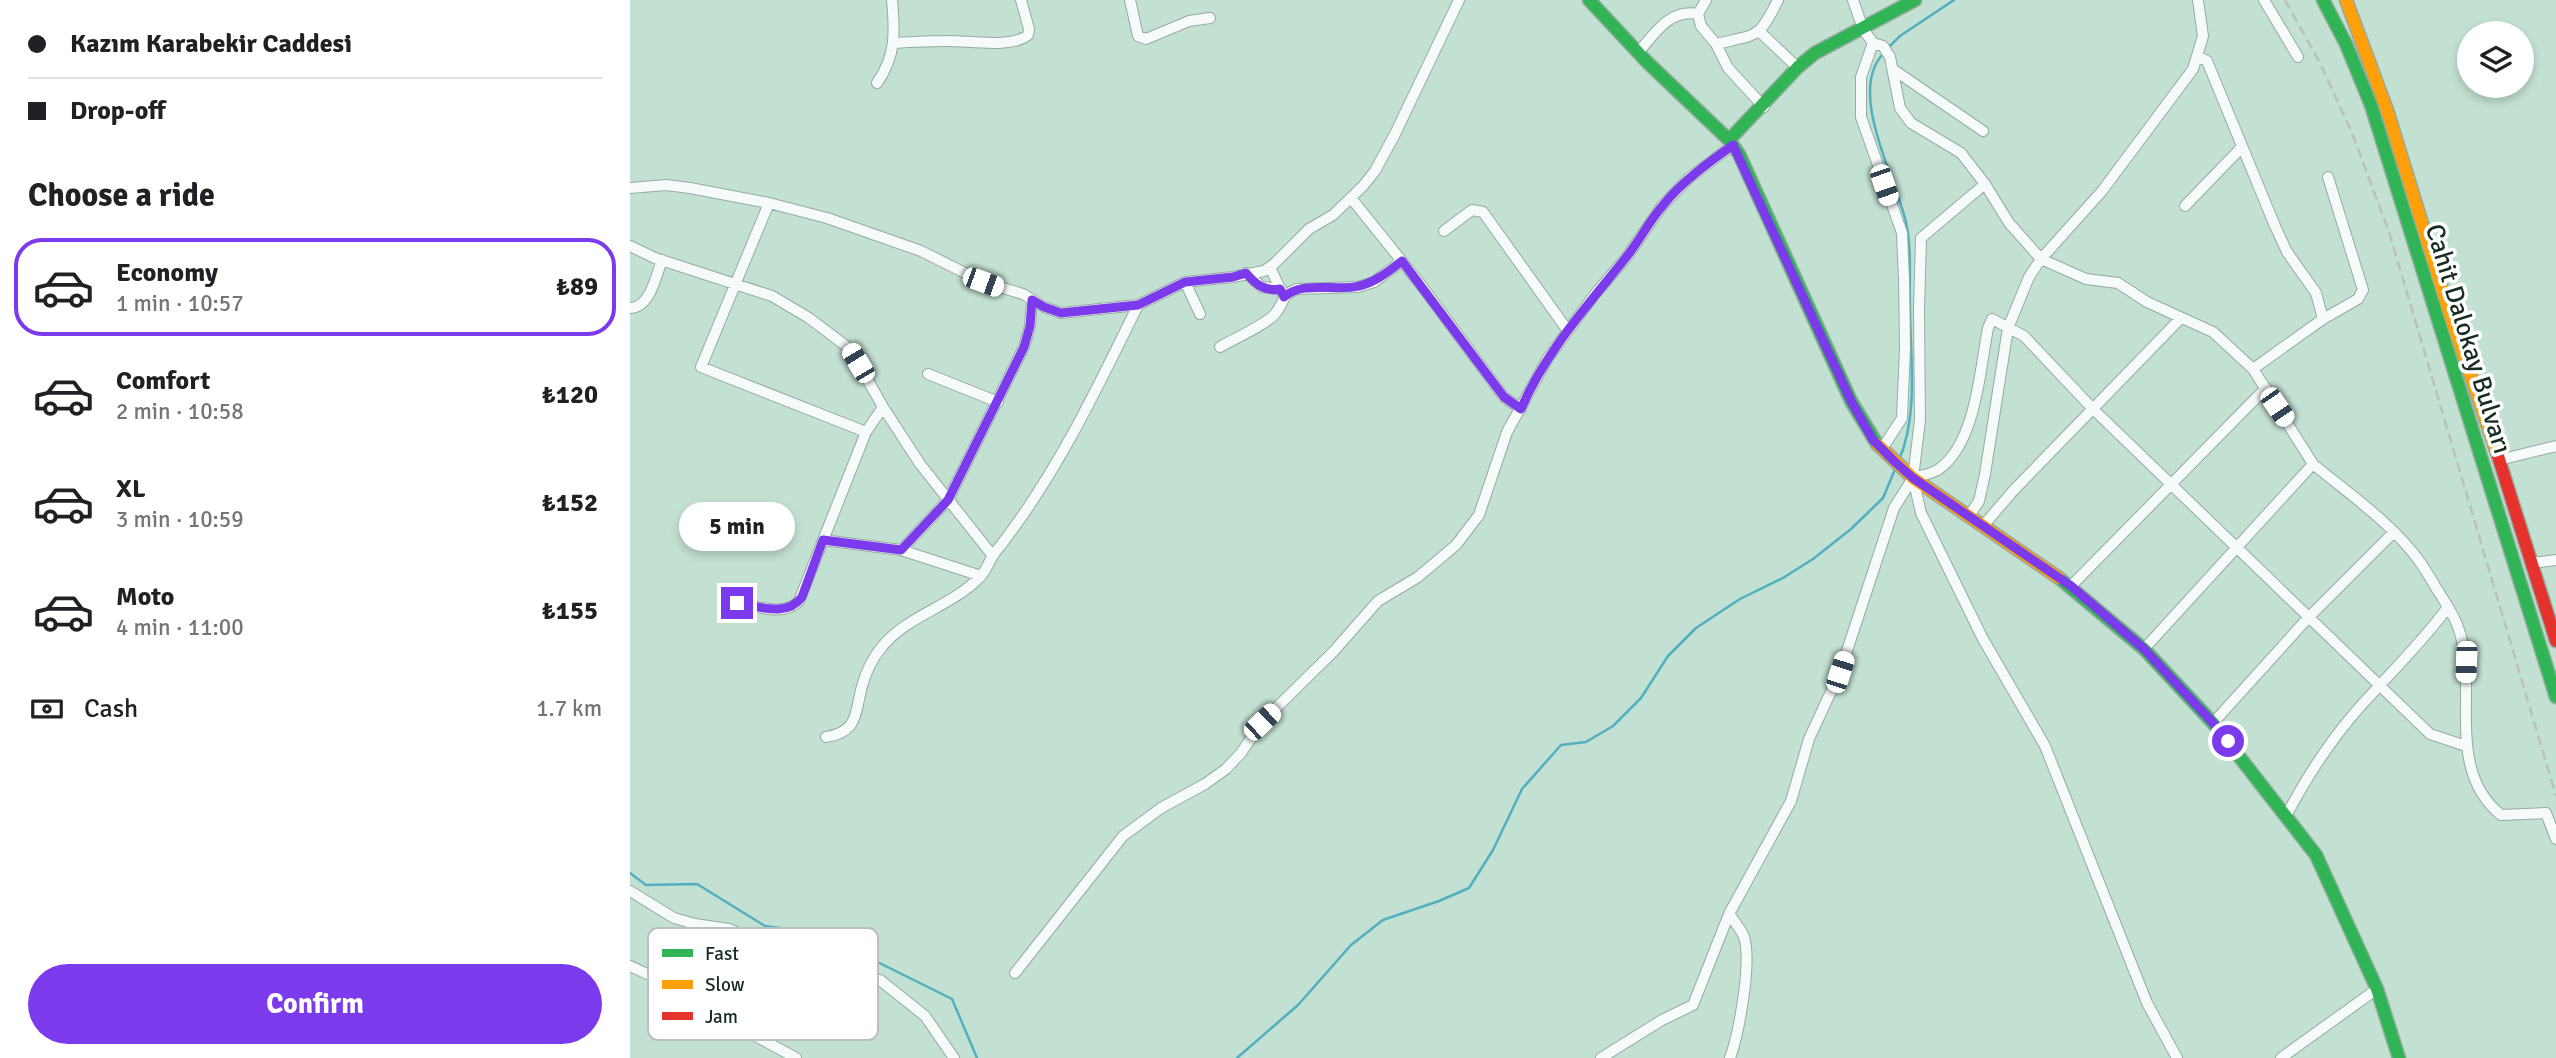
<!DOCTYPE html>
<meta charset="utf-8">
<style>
body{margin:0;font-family:Signika,sans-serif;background:#f6f6f6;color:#202124;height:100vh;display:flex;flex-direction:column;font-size:26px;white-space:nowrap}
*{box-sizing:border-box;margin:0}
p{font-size:23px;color:#757577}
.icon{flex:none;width:38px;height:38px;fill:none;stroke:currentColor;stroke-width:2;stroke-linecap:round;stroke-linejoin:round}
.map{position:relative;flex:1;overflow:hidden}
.details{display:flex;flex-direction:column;background:#fff;width:630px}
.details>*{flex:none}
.guide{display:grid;align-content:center;height:154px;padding:0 28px;background:#fff}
.controls{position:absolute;left:1827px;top:21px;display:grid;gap:14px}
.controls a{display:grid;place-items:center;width:77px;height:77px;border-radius:50%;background:#fff;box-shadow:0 4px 10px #0003;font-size:35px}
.end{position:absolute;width:32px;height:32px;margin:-16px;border:9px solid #7c3aed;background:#fff;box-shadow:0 0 0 4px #fff}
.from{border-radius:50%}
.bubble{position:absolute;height:49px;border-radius:24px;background:#fff;box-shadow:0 4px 10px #0003;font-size:23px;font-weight:700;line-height:49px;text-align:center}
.car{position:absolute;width:21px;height:42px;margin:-21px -10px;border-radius:9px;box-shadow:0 0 5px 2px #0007;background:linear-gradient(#fff 24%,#345 0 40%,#fff 0 76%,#345 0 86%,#fff 0)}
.guide b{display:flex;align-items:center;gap:24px;height:66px;font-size:26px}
.guide b+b{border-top:2px solid #e0e0e0}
.guide i{width:18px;height:18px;background:#202124}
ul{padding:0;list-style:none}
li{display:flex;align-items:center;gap:21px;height:98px;margin:0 14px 10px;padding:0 14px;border:4px solid transparent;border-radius:28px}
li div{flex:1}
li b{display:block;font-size:26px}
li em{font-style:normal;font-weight:700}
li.active{border-color:#7c3aed}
li>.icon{width:63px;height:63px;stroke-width:1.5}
h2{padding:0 28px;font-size:32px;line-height:84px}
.pay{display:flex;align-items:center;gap:18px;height:77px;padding:0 28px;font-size:26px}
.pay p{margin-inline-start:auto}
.primary-button{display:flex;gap:14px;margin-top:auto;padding:14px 28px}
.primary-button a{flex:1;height:80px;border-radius:42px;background:#7c3aed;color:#fff;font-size:28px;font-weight:700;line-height:80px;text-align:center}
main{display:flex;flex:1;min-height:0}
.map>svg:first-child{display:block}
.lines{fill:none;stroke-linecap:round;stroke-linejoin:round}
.stream{stroke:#52afc1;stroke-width:2.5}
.street-casing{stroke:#94aca0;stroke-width:12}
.fast-casing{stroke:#94aca0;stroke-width:15}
.slow-casing{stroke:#94aca0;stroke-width:15}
.jam-casing{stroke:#94aca0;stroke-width:15}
.street{stroke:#f6faf8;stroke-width:10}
.fast{stroke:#30b455;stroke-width:12}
.slow{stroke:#ff9f0a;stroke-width:12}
.jam{stroke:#e5322d;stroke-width:12}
.rail{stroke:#b9c1bd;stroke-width:2.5;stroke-dasharray:10 5;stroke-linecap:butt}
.route{stroke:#7c3aed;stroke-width:9}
.labels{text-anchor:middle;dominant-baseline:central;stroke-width:7;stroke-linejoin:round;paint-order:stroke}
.street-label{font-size:26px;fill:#172d22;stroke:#fff}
.key{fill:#fff;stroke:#b9c0bd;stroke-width:2}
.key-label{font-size:19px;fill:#172d22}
</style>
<main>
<section class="details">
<div class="guide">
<b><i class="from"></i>Kazım Karabekir Caddesi</b>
<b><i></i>Drop-off</b>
</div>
<h2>Choose a ride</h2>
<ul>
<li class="active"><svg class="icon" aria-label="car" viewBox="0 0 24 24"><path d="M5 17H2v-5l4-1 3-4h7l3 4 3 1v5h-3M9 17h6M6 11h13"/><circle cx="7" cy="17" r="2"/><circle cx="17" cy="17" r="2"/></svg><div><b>Economy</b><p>1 min · 10:57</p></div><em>₺89</em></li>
<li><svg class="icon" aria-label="car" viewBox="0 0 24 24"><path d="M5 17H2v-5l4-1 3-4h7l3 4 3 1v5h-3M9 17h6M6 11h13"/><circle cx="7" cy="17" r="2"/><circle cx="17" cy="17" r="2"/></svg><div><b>Comfort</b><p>2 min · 10:58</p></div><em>₺120</em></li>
<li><svg class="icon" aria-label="car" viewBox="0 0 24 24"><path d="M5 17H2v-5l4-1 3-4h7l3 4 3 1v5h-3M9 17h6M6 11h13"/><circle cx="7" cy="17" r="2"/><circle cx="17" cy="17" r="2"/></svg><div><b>XL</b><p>3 min · 10:59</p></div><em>₺152</em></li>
<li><svg class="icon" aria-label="car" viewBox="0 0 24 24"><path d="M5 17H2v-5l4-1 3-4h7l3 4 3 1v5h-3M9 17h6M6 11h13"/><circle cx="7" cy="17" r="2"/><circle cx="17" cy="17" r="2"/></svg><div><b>Moto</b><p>4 min · 11:00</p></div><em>₺155</em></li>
</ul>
<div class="pay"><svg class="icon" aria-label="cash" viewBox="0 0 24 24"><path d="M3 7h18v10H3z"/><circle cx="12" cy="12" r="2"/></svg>Cash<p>1.7 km</p></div>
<div class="primary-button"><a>Confirm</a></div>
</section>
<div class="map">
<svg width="1926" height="1058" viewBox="0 0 1926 1058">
<rect width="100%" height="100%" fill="#c3e1d2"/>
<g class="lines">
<path class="stream" d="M1257,49L1270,36L1324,0
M1253,54C1217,92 1266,179 1276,222C1282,249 1279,279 1280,307C1280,356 1289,414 1269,460
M0,873L16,885L67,884L135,926L189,933L322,999L347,1058
M607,1058L668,1005L721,945L753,920L809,901L839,888L863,850L892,789L931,745L956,742L983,726L1011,698L1038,656L1066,628L1110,599L1153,578L1183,559L1221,529L1253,498L1266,467"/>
<defs>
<path id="street" d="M500,0L508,36L516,39L559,21L580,18
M1076,0L1068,14L1071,26L1086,44L1098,68L1134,107
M1223,0L1233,29L1243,43L1253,46L1260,57L1270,108L1281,123L1331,153L1355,184L1379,223L1411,259L1456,279L1488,283L1517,302L1583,332L1623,369L1683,464C1719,494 1762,523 1790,562C1797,572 1803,583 1810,594C1816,604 1824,615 1828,627C1850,686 1813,768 1871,815L1916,813L1926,839
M1634,0L1668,57
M1130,32L1168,68
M264,43C280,42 297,41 314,41C336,40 381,49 398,35L399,29L391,0
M1243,43L1231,77V117L1272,233L1274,279L1275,348L1272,418L1252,449
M1086,44C1128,34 1128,40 1148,0
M1008,53C1025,33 1039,9 1068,14
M1567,56L1577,61L1645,226L1657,252L1686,293L1693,319
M1264,70L1353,131
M247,83C266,56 265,32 262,0
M0,188L36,185L60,188L139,203L197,218L291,251L353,282L393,294L414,307L431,313L508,305L555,282L603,277L634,271L644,264L679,229L703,215L733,186L745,171L765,134L829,0
M721,198L791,285L874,397L891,409
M139,203L71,367L236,432
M1555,206L1612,147
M814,231L842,210L853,212L938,331
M0,246L25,258L142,296L179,318L220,349L253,407L290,464L363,556
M640,267L653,295
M616,273L632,287L651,289
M555,282L570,314
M0,308C20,308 26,276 32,260
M590,347C605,338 634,326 645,314C654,303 652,294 667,289L728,287L744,282L772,261
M1623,369L1693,319L1728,299L1733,290L1698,177
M298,374L368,402
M1869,460L1926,446
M1339,516L1349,501L1355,474L1378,328L1399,277L1411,259L1472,191L1563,69L1573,36L1568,0
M1353,526L1383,491L1551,318
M193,540L271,550L351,576
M271,550L318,500L394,347L400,326L402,300
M1901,563L1926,560
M1441,586L1636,388
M107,603C128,606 153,617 169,601L236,432L253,407
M1514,649L1683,464
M1583,723L1678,618L1763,533
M196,737C229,732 225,712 232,686C236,672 242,659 251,648C277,615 321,607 350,577C356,571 359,561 364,554C424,479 466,391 508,305
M1656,816C1676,778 1700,741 1728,709C1759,674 1791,644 1818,607
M0,891L44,918L65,924L99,929L160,955L250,980L295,1016L324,1058
M1099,914C1104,921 1111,929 1114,937C1122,962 1109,1033 1100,1058
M0,966L54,991L111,1028L166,1058
M385,973L493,836L531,808L575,784L596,769L611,753L632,722L704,651L748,601L788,577L826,545L849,515L877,432L918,358L965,294L996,258L1032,206L1059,178L1103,145
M971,1058L1032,1020L1063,1005L1099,914L1161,801L1179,739L1210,672L1264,508L1283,478L1290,420L1289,310L1291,238L1355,184
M1547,1058L1517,1003L1415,746L1353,639L1291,513L1283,478C1291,475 1303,474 1309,469C1346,443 1350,369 1358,328L1362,319L1394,336L1463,409L1800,734L1836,746
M1651,1058L1747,989"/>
<path id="fast" d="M959,0L1017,62L1099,140L1109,154L1221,401L1247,444
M1693,0L1716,44L1741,105L1926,697
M1099,140L1168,67L1185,53L1285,0
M1429,578L1514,649L1583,723L1686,855L1747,989L1769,1058"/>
<path id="slow" d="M1716,0L1757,110L1822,321L1868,456
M1247,444L1283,478L1429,578"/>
<path id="jam" d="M1868,456L1926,641"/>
</defs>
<use href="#street" class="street-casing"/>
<use href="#fast" class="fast-casing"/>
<use href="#slow" class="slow-casing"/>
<use href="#jam" class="jam-casing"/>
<use href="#street" class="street"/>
<use href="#fast" class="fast"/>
<use href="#slow" class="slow"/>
<use href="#jam" class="jam"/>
<path class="rail" d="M1655,0L1690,63L1722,133L1759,232L1926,796"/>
</g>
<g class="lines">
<path class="route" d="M107,603C129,606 156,618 172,597L193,540L271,550L318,500L394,347L400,326L402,300L414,307L431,313L508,305L555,282L603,277L616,273C625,284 635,292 650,289L654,297C673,280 706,292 729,286C746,282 759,271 772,261L874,397L891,409C915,353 956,307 994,260C1009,242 1019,221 1034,204C1054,180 1078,163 1103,145L1221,401L1243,440L1264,461L1283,478L1441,586L1514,649L1583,723L1598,741"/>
</g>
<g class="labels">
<g class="street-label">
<text transform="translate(1838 339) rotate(73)">Cahit Dalokay Bulvarı</text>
</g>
</g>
<rect x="18" y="928" width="230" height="112" rx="10" class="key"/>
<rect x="32" y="949" width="31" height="8" fill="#30b455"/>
<rect x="32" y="980" width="31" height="9" fill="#ff9f0a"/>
<rect x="32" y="1012" width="31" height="8" fill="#e5322d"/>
<g class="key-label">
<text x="75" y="960">Fast</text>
<text x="75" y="991">Slow</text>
<text x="75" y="1023">Jam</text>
</g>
</svg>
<div class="controls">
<a><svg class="icon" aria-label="layers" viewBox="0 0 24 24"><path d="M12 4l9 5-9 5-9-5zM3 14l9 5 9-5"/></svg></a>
</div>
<i class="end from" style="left:1598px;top:741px"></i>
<i class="end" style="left:107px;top:603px"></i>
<div class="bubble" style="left:49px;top:502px;width:116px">5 min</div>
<i class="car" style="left:1254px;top:185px;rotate:161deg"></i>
<i class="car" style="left:353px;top:282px;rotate:110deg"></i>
<i class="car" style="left:228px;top:363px;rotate:329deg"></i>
<i class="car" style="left:1647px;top:407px;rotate:146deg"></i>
<i class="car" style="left:1836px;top:662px;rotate:182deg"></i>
<i class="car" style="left:1210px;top:672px;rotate:18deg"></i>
<i class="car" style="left:632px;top:722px;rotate:46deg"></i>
</div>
</main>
